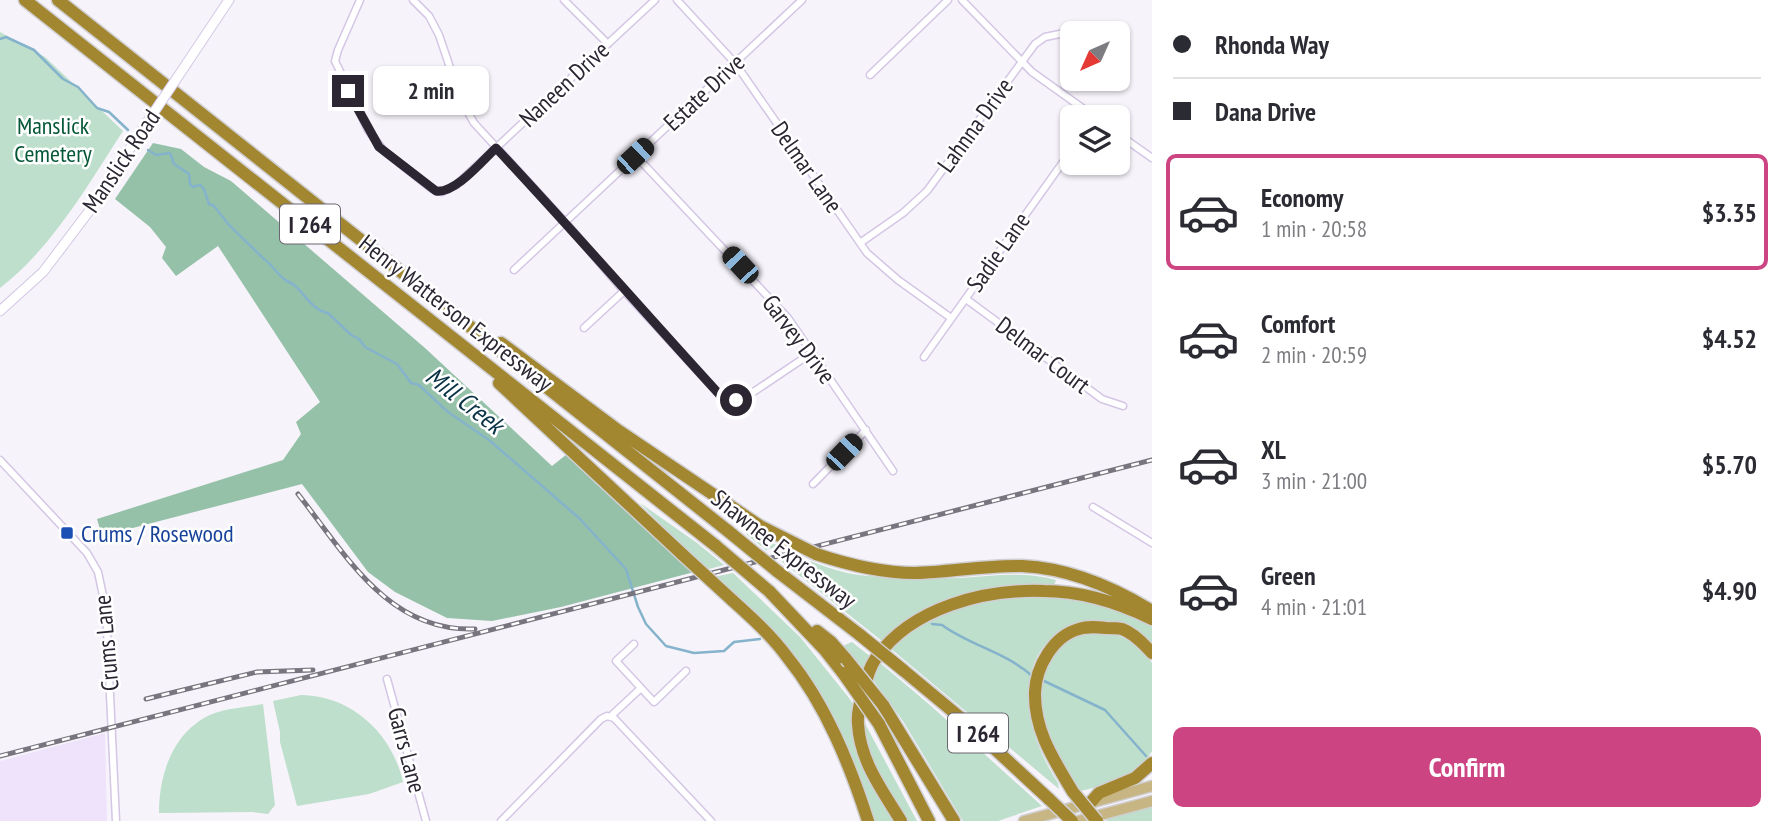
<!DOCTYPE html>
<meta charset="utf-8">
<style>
body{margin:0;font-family:"PT Sans Narrow",sans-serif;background:#f7f7f7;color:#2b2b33;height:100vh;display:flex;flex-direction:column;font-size:26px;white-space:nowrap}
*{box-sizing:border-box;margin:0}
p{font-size:23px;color:#7c7c81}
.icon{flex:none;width:38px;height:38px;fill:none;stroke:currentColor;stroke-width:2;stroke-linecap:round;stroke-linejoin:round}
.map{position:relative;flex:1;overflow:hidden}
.details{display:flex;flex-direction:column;background:#fff;width:630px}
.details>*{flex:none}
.banner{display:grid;align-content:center;height:154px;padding:0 21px;background:#fff}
.needle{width:46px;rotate:225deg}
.controls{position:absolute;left:1060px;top:21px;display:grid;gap:14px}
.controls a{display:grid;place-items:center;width:70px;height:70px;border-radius:10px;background:#fff;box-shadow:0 2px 5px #0004;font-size:35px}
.end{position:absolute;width:32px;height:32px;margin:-16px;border:9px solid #2b2632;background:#fff;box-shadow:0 0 0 4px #fff}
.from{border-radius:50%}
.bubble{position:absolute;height:49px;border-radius:10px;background:#fff;box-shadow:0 2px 5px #0004;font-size:23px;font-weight:800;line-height:49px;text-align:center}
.car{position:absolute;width:21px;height:42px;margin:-21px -10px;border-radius:9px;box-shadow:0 0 5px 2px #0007;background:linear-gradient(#222 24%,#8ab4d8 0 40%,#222 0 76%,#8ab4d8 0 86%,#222 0)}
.banner b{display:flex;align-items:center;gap:24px;height:66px;font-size:26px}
.banner b+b{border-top:2px solid #e1e1e2}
.banner i{width:18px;height:18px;background:#2b2b33}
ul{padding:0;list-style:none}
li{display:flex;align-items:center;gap:21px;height:116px;margin:0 14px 10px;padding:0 7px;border:4px solid transparent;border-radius:10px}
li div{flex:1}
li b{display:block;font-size:26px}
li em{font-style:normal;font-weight:800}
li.current{border-color:#cc4482}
li>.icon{width:63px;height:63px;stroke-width:1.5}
.primary-button{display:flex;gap:14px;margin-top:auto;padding:14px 21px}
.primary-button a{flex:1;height:80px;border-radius:10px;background:#cc4482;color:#fff;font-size:28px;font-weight:800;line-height:80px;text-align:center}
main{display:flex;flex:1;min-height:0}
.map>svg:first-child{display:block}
.built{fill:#eee3fb}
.green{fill:#bddfcb}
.forest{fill:#95c1a8}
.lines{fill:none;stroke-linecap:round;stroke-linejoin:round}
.stream{stroke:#85b3cb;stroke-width:2.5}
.minor-casing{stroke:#d4c6e5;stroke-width:9}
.secondary-casing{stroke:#d4c6e5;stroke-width:11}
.primary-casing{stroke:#d0cfd2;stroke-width:13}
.motorway-casing{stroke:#d0cfd2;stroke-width:15}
.minor{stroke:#fff;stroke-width:6}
.secondary{stroke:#fff;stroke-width:9}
.primary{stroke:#c7b683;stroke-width:10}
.motorway{stroke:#a28630;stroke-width:12}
.rail-casing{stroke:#79757f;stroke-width:5}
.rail{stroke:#fff;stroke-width:2.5;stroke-dasharray:8;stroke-linecap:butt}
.secondary-bridge-casing{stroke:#d4c6e5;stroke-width:11;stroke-linecap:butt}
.motorway-bridge-casing{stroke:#d0cfd2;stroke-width:15;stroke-linecap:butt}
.secondary-bridge{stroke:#fff;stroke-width:9}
.motorway-bridge{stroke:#a28630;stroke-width:12}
.route{stroke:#2b2632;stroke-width:9}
.transit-dot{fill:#1a4fb4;stroke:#fff;stroke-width:2.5}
.labels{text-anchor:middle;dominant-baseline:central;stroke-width:5;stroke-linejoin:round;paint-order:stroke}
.shield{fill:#fff;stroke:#6b6770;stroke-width:2}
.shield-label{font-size:23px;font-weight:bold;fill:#2b2632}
.street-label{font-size:24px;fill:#2b2632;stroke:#fff}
.park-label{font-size:24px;fill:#045737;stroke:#fff}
.transit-label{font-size:24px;fill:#164399;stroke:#fff;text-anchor:start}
.water-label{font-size:26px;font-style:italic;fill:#083244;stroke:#fff}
</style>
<main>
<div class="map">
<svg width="1152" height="821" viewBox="0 0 1152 821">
<rect width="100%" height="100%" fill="#f6f3fa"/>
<path class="built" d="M105,733L107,821H0V761Z"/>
<path class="green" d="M0,32L45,57L123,131C88,185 51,249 0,288Z
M640,503L697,543L724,565L705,570Z
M750,529L778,546L766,550L746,534Z
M797,556C813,562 830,569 847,573C877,579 929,579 960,578C993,576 1023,571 1056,580L1054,585H1043L925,611L896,628L882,641L780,560Z
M733,573L800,637L849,698L855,707L853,719L895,821H874L826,707L714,577Z
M1065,596L1103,604L1152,625V644C1107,605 1038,618 1029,683C1024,718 1040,755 1058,783L1059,789L890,648C922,622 958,605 999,598C1020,594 1044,597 1065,596Z
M1088,632C1117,633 1135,637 1152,663V751C1137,778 1108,785 1080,791C1065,771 1051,748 1043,724C1034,698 1043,655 1067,640C1073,636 1081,634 1088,632Z
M852,642L871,657L863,669L843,646Z
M879,662L931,706L1042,806L998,821H963L903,721L871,677Z
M301,695C352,696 392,733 403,782L369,794L297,806L280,742V732L273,701Z
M263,704L275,805L268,814L252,812L159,813C159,777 171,737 204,718C221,708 244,708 263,704Z
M862,718L917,821H906L883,783L868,750Z
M1152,805V821H1107L1106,818Z"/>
<path class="forest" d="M153,143L181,149L204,167L231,181L425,348L552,466L567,454L694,572L561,607L492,621L447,618L395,592L368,572L302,484L102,536L97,519L283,460L301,434L296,422L320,402L218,246L176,276L162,258L166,247L150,227L115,199Z"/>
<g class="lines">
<path class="stream" d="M0,39L6,37L34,50L63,79L78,87L97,108L109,112L128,130
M148,150L156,155L170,153L174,164L189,174L190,184L193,187L200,185L204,189L209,204L214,206L229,225L264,259C272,264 276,273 284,279C287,282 291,282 294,285C304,293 313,311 328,313L351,335L359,339L365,347L397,364L411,383L419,385L448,412L489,440L579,518L626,569L638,607L646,624L666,646L694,653L724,651L734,642L760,639
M932,624L942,625C969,645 1005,652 1031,675
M1042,680L1105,710L1146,756"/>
<defs>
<path id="minor" d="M360,0L338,50L335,61L368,130L384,151L432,189L442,192L456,185L655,0
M413,0L429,16L439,35L461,100L474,123L565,222L624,291L719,394L728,400L743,399L813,352
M564,0L608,44
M677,0L735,63L867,253L898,280L951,318
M962,0L1032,72L1095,117
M870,75L948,0
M1118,134L1152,158
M636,156L788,318L893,471
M860,243L903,213L927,191L1035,44L1045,37L1099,26
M514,270L802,0
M966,299L1102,399L1123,406
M584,328L624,291
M924,357L1073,148
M0,460L87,553L98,572L106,610L116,821
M813,484L866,430
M1093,507L1152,543
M634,644L616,661L641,688
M387,679L426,821
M611,716L641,688L654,702L686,671
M501,821L601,719L607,716L614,718L711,821"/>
<path id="secondary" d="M187,63L229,0
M0,311L43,272L90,210L140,133"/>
<path id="primary" d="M1024,821L1152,786
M1078,821L1152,801"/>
<path id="motorway" d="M25,0L716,546
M58,0L728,531
M501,343L619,431L760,526
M499,383L683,555
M816,554C849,565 881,573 915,573C951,572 986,565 1022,566C1068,568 1113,587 1152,611
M777,571L860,635
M769,591L824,649L843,673
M732,600C752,618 772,636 788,658C826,705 850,765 868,821
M817,631L831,642L846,659
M903,670L968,724L1050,800
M883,705L954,821
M879,724L929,821
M1073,792C1054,760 1034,731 1035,692C1036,667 1053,636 1079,629C1088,626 1097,627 1106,628C1111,628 1118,628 1122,629C1133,633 1144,644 1152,653
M1091,802L1099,793L1135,778L1152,763
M901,821C882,790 860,761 858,724C857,713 860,703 863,693C866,680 869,668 876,658C912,607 985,589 1044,591C1082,591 1119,603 1152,619"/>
</defs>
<use href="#minor" class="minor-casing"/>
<use href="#secondary" class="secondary-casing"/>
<use href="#primary" class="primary-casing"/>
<use href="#motorway" class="motorway-casing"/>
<use href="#minor" class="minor"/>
<use href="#secondary" class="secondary"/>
<use href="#primary" class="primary"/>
<use href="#motorway" class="motorway"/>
<defs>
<path id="rail" d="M298,494C346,555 388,632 475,629
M146,699L257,672L313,670
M0,756L1152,460"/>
</defs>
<use href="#rail" class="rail-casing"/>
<use href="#rail" class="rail"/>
<defs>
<path id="secondary-bridge" d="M140,133L187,63"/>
<path id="motorway-bridge" d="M760,526L816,554
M728,531L777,571
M716,546L769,591
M683,555L732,600
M860,635L903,670
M846,659L883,705
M843,673L879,724
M1073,792L1097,821
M1050,800L1072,821"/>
</defs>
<use href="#secondary-bridge" class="secondary-bridge-casing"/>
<use href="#motorway-bridge" class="motorway-bridge-casing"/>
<use href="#secondary-bridge" class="secondary-bridge"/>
<use href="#motorway-bridge" class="motorway-bridge"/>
</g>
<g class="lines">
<path class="route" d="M348,91L379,147L436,191C455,194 482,161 496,148C572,229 644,312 719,394L728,400H736"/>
</g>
<rect class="transit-dot" x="60" y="526" width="14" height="14" rx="3.5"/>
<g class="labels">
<g class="shield">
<rect x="280" y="204.5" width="60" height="39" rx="5"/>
<rect x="948" y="713.5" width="60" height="39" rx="5"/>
</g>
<g class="shield-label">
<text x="310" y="224">I 264</text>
<text x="978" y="733">I 264</text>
</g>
<g class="street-label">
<text transform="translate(564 84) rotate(-43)">Naneen Drive</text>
<text transform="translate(704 92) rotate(-43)">Estate Drive</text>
<text transform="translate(975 125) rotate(-54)">Lahnna Drive</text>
<text transform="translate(121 161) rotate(-56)">Manslick Road</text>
<text transform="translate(807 167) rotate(55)">Delmar Lane</text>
<text transform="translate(998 252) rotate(-55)">Sadie Lane</text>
<text transform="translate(456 313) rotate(38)">Henry Watterson Expressway</text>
<text transform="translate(799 339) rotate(53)">Garvey Drive</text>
<text transform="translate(1043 355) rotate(37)">Delmar Court</text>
<text transform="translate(784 549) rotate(38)">Shawnee Expressway</text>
<text transform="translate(106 643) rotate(-95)">Crums Lane</text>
<text transform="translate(407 750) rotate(75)">Garrs Lane</text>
</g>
<g class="park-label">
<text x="53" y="125">Manslick<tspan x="53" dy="28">Cemetery</tspan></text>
</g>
<g class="transit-label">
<text x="81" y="533">Crums / Rosewood</text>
</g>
<g class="water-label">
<text transform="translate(465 400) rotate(38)">Mill Creek</text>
</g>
</g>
</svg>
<div class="controls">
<a><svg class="needle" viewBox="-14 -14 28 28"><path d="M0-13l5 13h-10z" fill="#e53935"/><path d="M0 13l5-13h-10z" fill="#7c7c81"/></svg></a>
<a><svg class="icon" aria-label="layers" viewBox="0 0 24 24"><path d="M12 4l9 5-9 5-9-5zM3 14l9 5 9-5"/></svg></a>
</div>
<i class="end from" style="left:736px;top:400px"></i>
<i class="end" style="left:348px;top:91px"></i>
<div class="bubble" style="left:373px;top:66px;width:116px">2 min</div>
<i class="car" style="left:635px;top:156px;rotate:47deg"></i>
<i class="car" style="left:740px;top:265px;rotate:317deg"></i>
<i class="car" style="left:844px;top:452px;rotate:44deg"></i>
</div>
<section class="details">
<div class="banner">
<b><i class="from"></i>Rhonda Way</b>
<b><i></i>Dana Drive</b>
</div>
<ul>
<li class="current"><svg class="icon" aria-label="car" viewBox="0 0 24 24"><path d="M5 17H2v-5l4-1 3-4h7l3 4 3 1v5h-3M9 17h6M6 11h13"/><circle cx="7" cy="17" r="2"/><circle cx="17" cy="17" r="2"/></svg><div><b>Economy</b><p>1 min · 20:58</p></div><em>$3.35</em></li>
<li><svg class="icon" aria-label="car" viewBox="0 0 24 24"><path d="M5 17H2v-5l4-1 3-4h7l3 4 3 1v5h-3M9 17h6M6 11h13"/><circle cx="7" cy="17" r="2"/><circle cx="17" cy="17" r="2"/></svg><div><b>Comfort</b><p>2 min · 20:59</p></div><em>$4.52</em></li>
<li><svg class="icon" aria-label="car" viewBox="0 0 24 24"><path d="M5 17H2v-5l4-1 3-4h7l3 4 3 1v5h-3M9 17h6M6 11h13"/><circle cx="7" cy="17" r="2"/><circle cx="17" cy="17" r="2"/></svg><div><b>XL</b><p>3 min · 21:00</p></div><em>$5.70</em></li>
<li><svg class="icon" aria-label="car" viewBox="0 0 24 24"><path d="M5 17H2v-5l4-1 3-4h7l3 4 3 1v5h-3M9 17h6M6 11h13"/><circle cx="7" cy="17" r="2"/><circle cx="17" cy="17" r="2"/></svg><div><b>Green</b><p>4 min · 21:01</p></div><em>$4.90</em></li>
</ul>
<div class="primary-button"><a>Confirm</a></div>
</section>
</main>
